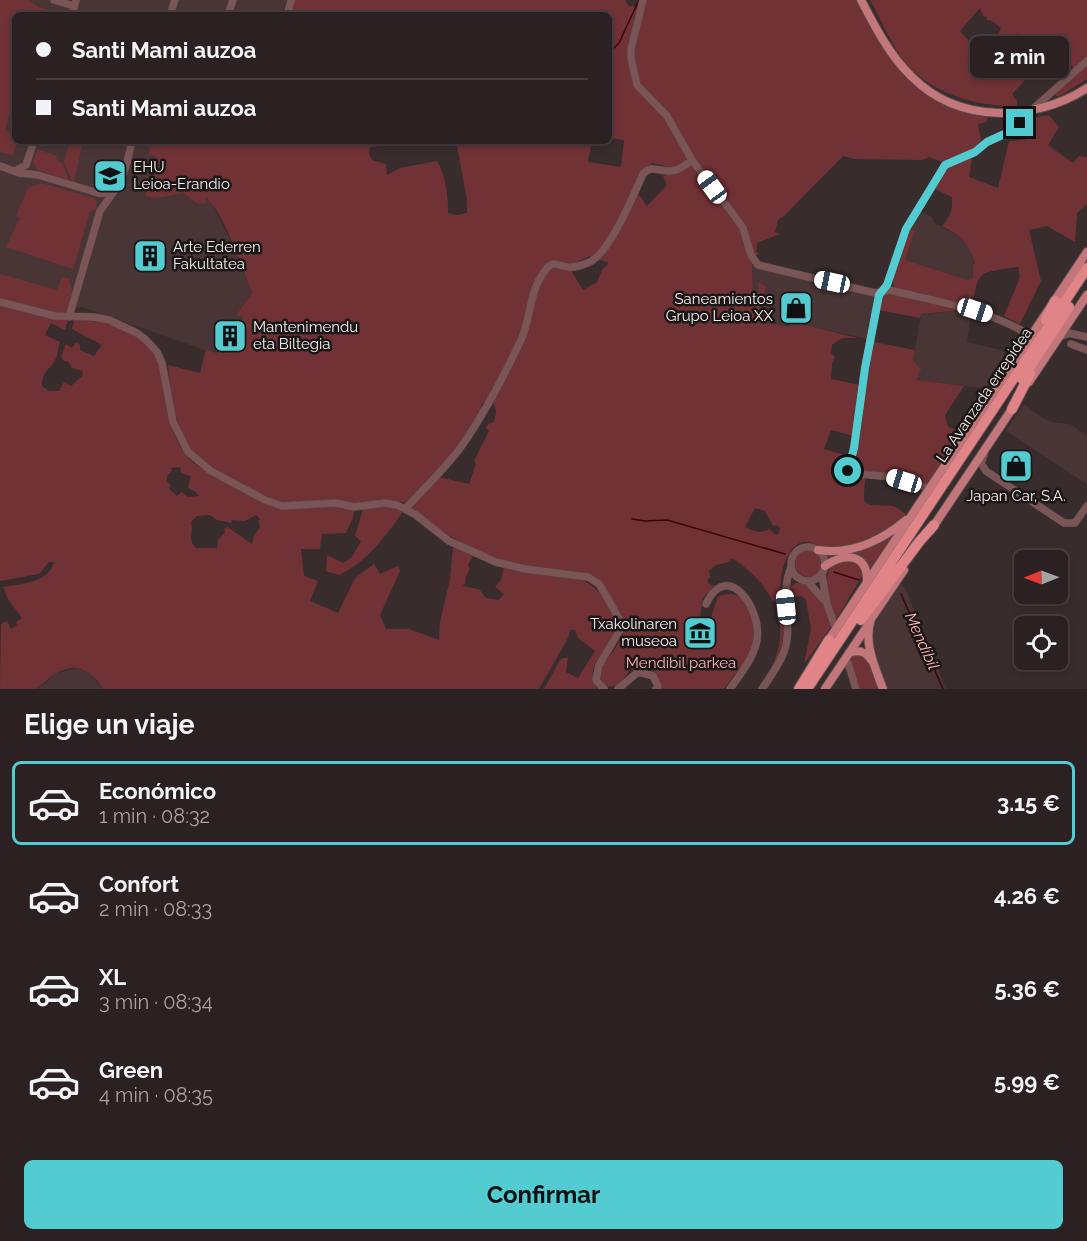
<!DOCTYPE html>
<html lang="es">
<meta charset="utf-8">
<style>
body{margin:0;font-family:Raleway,sans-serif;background:#33292a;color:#f1f3f6;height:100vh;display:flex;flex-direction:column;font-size:22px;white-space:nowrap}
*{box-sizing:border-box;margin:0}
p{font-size:20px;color:#a6a3a5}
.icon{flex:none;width:33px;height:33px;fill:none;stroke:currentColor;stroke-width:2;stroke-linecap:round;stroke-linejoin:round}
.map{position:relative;height:689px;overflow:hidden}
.drawer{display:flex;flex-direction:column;background:#2b2122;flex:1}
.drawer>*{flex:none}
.hud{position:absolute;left:12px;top:12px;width:600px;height:132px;border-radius:9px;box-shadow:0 3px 9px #0003,0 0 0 2px #473e40;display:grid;align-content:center;height:132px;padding:0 24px;background:#2b2122}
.needle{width:39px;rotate:269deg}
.fabs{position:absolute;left:1014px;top:550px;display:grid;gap:12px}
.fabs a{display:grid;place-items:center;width:54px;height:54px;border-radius:9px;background:#2b2122;box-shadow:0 3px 9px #0003,0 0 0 2px #473e40;font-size:30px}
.end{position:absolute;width:27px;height:27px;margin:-14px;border:8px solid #52ccd0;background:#111;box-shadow:0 0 0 3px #111}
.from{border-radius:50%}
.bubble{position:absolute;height:42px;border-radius:9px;background:#2b2122;box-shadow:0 3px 9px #0003,0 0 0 2px #473e40;font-size:20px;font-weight:700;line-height:42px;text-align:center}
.car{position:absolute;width:18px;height:36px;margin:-18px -9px;border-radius:8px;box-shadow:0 0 4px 2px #0007;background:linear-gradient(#fff 24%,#345 0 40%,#fff 0 76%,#345 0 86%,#fff 0)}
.hud b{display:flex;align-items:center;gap:21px;height:57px;font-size:22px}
.hud b+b{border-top:2px solid #473e40}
.hud i{width:15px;height:15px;background:#f1f3f6}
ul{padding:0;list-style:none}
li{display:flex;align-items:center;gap:18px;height:84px;margin:0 12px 9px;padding:0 12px;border:3px solid transparent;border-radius:9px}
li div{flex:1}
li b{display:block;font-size:22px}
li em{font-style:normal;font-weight:700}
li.selected{border-color:#52ccd0}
li>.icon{width:54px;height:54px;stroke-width:1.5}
h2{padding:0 24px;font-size:27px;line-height:72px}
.primary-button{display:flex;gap:12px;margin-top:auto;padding:12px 24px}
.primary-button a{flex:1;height:69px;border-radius:9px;background:#52ccd0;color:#111;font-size:24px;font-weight:700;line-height:69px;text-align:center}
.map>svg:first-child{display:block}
.built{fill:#493536}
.green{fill:#713236;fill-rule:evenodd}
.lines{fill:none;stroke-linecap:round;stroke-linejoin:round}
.stream{stroke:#3f020d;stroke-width:1.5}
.minor-casing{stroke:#574b4c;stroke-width:8}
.major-casing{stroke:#574b4c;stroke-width:10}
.highway-casing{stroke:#574b4c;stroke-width:12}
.minor{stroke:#7b5556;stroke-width:7}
.major{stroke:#c4777a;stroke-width:8}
.highway{stroke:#e08488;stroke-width:10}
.route{stroke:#52ccd0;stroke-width:8}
.labels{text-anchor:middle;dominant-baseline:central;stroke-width:5;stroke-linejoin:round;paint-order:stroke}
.poi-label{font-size:15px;fill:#f6eded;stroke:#1c1717;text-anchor:start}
.street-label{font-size:15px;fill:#f6eded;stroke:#1c1717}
.park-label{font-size:15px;fill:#f9afb1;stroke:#1c1717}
.water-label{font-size:16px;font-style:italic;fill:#ffb5b6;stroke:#1c1717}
</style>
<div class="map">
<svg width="1087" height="689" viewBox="0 0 1087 689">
<rect width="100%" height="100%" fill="#392c2d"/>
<path class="built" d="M0,0H429L424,15H15V141H264L212,204L234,247L252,293L237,314L243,317L235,344L219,355L82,307L66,310L0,294Z
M920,211L932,217L934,223L961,237L968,245L975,263L972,272L974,278L968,280L905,260L915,231L910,228Z
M752,263L756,266L874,294L875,297L869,339L792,323L789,327L784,328L758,321L766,287L755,294L753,293Z
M962,310L971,313L967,342L997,349L1013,356L990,389L916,380L913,361L921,315Z
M1024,404L1043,418L1051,422L1070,424L1087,436V484L1006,431Z
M898,583L905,588L946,689H887L871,646L872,624Z
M76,668L89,672L103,689H34L46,683L54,674Z"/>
<path class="green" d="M0,0H29L39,7L57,12L56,15H15V94L5,130L15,133V141H18L12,155L0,152Z
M293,0H625L629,6H634L637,10L634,17L632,82L665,118L710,190L740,228L752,263L753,293L755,294L759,292L758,281L766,287L758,321L789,327L792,322L858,338H842L832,345L831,353L835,357L832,364L831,379L860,385L854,436L831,430L824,449L849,456L843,471L849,475L865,477C866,485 862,495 865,502L870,505L894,506L906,514C898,524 863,543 850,546C844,548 834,548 827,548C818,547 810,539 800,543C783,551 779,581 781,597H783C785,625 786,641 774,667L772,666C783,644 782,623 775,600L773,601C762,582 750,569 731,558L729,562L716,565L709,571L710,577L707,580L711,586L714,585L702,599L700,618L693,619L691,638L708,640L710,620L718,597C748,581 759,628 751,650C745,663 732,677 724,689H661C660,670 646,667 630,670C622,680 619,689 605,686L598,673C605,661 619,646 623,633C629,611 600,588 588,574C567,569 545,570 524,566C480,557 444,535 410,507L439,477L469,484L476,464L474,461L489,431L486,428L488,424L494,422L496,411L493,401L482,403C481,428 426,484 407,503L380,499L358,504L277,502L210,468L191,453L179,427L171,398L168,365L200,373L206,349L218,354L221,344L230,347L231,343L235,344L243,317L236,315L252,293C241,266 226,217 206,197L205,204L197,203L183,193L157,198L146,196L145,187L162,164L154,161L155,156L149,154L150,141H410L408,143L370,147L369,154L372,160L386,164L387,175L400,168L437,161C446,177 448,195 448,213L456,215L467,213V200L456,141H592L588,162L621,167L624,140L609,138V15H289ZM653,163L665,166L670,174L663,176L667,185L647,206L634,188C639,177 642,169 653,163ZM590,256L609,263L602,270L597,282L583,290L572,272L574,263ZM755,508L765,511L773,526L777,525L780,528L779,533L776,535L769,529C760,534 755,532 745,527Z
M645,0H857L884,48L913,82L988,115L987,122L978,124L982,145L945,163L929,157L922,160L855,159L843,156L785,215L778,220L775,232L780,234L757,243L756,251L759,255H754L749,239L689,150L641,87L633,55Z
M870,0H1087V79L1058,97L1054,94L1078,73L1065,59L1049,60L1042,67L1035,69L1012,94L1017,101V106C977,107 931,94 904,61C890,42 881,20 870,0ZM980,8L983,16L987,17V20L992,21L1001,28L996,38L1007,43L1017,33L1031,45L1034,58L987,53L976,49L960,31Z
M1049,115L1059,127L1048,145L1073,163L1079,156L1087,157V204L1077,213L1075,242L1047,226L1029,230L1041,281L1020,324L1004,316L1020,277L1018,267C975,273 979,270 971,313L962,310L921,314L920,318L879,310L882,297L885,294L892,293L894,287L892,280L910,228L915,231L905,260L968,280L973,278V265L975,263C967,241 963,237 942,226C950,218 953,208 952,197L935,189L948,167L972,158L969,177L998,188L1009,141L1025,140L1032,118Z
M70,141H80L79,144L82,145L74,182L72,181L64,162Z
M37,149L57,156L56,159L63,164L69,180L37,170L33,162Z
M41,183L94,198L97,202L96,209L90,212L73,269L6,247L20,218L16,216L28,188Z
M0,274L57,290L62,276L70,279L69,282L72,290L66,314L42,311L0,298Z
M0,304L53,318L68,320L65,330L51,323L45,335L60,342C58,347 58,353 56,358C51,370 42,369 42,386L49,391H59L64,382L71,386L82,376L83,371L72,368L69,362L64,361L61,357L66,344L72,348L76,342L80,345V350L94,356L102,345L72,329L74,320C106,320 150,331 160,366C165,383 168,403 171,421C170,430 184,454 191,461C198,468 253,500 263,501C292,507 325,500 354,510L353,518L346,533L322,534L320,549H301L304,576L318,581L310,601L338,613L355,578L374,564L380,574L398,566L400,571L380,615L386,629H409L439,640L440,622L450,579L453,548L474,554L468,565L470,569L466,576L465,584L462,586L479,589L486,598L499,600L504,594L495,587L501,580L504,567L583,580C595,587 603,595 609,607C632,647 576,656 598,689H544L560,660L563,658H568L566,672L578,678L595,651L578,638L575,630H570L568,638L539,689H103C90,668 74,661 52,676C45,680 43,687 33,689C23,689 10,689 0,689L1,624L7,621L11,629L17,625L16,622L22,618L8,599L3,587C20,584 49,583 54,562H49L39,574L0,581ZM180,467L181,473L191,476L188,488L196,492L199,496L188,497L182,492L177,496L169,489L171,486L167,481V476L172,471L171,468ZM210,515L217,520L231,523L232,520L245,521L256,515L260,519L258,521L260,527L254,536L252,544L228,527L224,529L225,532L218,540L217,548H196C187,539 194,533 191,522L197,516Z
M874,342L915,350L913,361L921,369L917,380L964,386L945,415L948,427L956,430L958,435L928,484L925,485L850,471C862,429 863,385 874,342Z
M380,505L404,510C386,536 368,561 339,575L326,571L327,555L343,563L352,557L361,541L355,536L363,509Z
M899,528L869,572L862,559L830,561L828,554H837Z
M795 563a14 14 0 1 1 28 0a14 14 0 1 1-28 0Z
M852,561L860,565L862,576L835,621C830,602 819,580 834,563Z
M796,583C819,582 826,610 831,627L804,664L811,629L806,600L802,596L793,597L792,594L788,592L790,587Z
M862,653L870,663L879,689H860L851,659L853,654Z"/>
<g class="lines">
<path class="stream" d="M609,53L619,43L639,0
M632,519L645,521L667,520L785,554
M834,572L859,580
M901,594L943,689"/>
<defs>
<path id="minor" d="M54,0L74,6
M643,0L631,49V58L637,85L667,116L692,160L736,218L743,228L751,255L758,265L875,293L889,290C938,302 988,309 1031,336
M72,15L76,0
M170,15L175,0
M228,15L233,0
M287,15L291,1
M1035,107L1087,61
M0,166L19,173L38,175L98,193C124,197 127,160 132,141
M15,171L26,165L34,141
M0,302L55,316L94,317L109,320L137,333L146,340L157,352L162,363L173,422L188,452L211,471L265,500L282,506L336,503L354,507L384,503L397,505L416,515L449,541L496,562L525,569L588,577L599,584L608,599L619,619L620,630L599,665L596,680L604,689
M69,317L100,211L115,190
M1059,337L1069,333L1087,337
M1071,344L1087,350
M984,455L981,463L986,471L1064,523H1075L1087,506
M930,489L893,477L848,473L854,448L865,368L879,295L887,285L906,229L945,165L975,152L987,142L1011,131L1029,112
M406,508C424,489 442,471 458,451C483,417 503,378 521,340C531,318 529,292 544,272C555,256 559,269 572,267C578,267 589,263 593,260C612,247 633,196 643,174C652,164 659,172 670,171C678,171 686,165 692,160
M791 564a17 17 0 1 1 34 0a17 17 0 1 1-34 0Z
M822,575L827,604L834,624
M808,582L824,600
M706,604C727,559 762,608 757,640C754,658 740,674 730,689
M848,663L856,689
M618,689L638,672L653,676L658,686L656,689
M762,689C770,677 779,665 784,652C794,624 779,595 791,567"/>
<path id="major" d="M861,0C875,27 890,56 912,77C959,124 1034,122 1087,88
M1029,382L1087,295
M931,530L1014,406
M818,550C851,555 881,541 906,520
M825,566C845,552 868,553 867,583
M826,644L1087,252
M849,653C860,649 866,652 872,661
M825,689L868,625
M883,689C875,667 863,643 871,619L904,570"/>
<path id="highway" d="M1046,320L1055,301
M1022,379L1069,307
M1012,409L1030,374
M861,620L919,542L934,525
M799,689L829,640
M807,689L1087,268"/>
</defs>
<use href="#minor" class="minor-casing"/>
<use href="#major" class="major-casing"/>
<use href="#highway" class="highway-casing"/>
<use href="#minor" class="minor"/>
<use href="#major" class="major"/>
<use href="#highway" class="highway"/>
</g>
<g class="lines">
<path class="route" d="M848,471L854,448L865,368L879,295L887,285L906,229L945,165L975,152L987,142L1011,131L1020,123"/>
</g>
<defs>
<symbol id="university-square" viewBox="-11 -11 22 22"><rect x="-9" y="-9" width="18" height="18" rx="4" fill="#52ccd0" stroke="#1c1717"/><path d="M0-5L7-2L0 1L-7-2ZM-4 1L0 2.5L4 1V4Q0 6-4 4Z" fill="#111"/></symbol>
<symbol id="building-square" viewBox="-11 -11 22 22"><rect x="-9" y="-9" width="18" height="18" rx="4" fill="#52ccd0" stroke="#1c1717"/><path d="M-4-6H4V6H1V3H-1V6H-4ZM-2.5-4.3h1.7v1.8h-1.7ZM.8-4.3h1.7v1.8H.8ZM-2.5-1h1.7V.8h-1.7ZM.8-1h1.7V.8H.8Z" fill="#111"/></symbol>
<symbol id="shop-square" viewBox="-11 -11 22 22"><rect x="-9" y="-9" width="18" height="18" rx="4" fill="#52ccd0" stroke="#1c1717"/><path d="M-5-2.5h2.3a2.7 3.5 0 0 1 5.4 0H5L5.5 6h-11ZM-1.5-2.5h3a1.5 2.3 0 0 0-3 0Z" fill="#111"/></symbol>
<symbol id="museum-square" viewBox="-11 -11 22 22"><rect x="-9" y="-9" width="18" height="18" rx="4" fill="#52ccd0" stroke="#1c1717"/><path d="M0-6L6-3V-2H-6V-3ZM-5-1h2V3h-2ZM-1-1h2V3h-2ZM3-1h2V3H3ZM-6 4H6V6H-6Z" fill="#111"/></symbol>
</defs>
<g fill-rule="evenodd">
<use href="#university-square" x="91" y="157" width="38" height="38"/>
<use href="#building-square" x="131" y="237" width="38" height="38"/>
<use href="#shop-square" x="777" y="289" width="38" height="38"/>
<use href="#building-square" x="211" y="317" width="38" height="38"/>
<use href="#shop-square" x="997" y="447" width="38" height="38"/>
<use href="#museum-square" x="681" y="614" width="38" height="38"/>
</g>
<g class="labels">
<g class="poi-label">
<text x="133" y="167">EHU<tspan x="133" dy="17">Leioa-Erandio</tspan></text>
<text x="173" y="247">Arte Ederren<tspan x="173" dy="17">Fakultatea</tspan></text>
<text x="773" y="299" text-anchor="end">Saneamientos<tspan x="773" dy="17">Grupo Leioa XX</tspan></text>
<text x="253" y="327">Mantenimendu<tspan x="253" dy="17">eta Biltegia</tspan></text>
<text x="1016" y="496" text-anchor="middle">Japan Car, S.A.</text>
<text x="677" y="624" text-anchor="end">Txakolinaren<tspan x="677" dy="17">museoa</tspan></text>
</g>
<g class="street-label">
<text transform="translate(984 395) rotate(-56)">La Avanzada errepidea</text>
</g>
<g class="park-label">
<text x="681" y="663">Mendibil parkea</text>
</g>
<g class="water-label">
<text transform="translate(922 641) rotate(66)">Mendibil</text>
</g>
</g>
</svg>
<div class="fabs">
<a><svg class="needle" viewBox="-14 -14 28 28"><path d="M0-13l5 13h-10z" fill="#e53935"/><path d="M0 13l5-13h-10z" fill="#a6a3a5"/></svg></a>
<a><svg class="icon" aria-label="locate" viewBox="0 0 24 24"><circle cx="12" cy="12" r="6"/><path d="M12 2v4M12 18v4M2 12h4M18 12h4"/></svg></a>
</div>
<i class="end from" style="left:848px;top:471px"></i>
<i class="end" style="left:1020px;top:123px"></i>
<div class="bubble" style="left:970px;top:36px;width:99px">2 min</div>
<i class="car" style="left:712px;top:187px;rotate:324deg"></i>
<i class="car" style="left:832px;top:282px;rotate:282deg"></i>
<i class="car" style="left:975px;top:310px;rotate:108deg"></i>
<i class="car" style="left:904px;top:481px;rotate:287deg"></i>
<i class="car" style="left:786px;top:607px;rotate:354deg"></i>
<div class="hud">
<b><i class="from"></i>Santi Mami auzoa</b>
<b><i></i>Santi Mami auzoa</b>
</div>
</div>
<section class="drawer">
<h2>Elige un viaje</h2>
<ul>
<li class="selected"><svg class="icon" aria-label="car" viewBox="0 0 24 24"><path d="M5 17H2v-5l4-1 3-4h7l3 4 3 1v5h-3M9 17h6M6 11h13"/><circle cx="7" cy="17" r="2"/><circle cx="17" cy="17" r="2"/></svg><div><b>Económico</b><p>1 min · 08:32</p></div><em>3.15 €</em></li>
<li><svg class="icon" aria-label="car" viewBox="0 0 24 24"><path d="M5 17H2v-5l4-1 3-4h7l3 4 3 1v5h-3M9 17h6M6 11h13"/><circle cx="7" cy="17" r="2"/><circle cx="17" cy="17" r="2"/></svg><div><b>Confort</b><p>2 min · 08:33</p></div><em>4.26 €</em></li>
<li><svg class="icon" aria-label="car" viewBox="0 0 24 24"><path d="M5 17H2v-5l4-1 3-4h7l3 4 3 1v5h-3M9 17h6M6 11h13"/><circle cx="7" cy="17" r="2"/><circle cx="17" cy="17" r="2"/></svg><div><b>XL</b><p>3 min · 08:34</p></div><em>5.36 €</em></li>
<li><svg class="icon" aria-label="car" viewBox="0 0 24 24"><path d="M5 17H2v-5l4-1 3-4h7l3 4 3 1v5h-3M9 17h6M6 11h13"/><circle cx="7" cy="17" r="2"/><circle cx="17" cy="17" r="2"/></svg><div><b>Green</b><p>4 min · 08:35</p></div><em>5.99 €</em></li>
</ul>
<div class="primary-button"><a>Confirmar</a></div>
</section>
